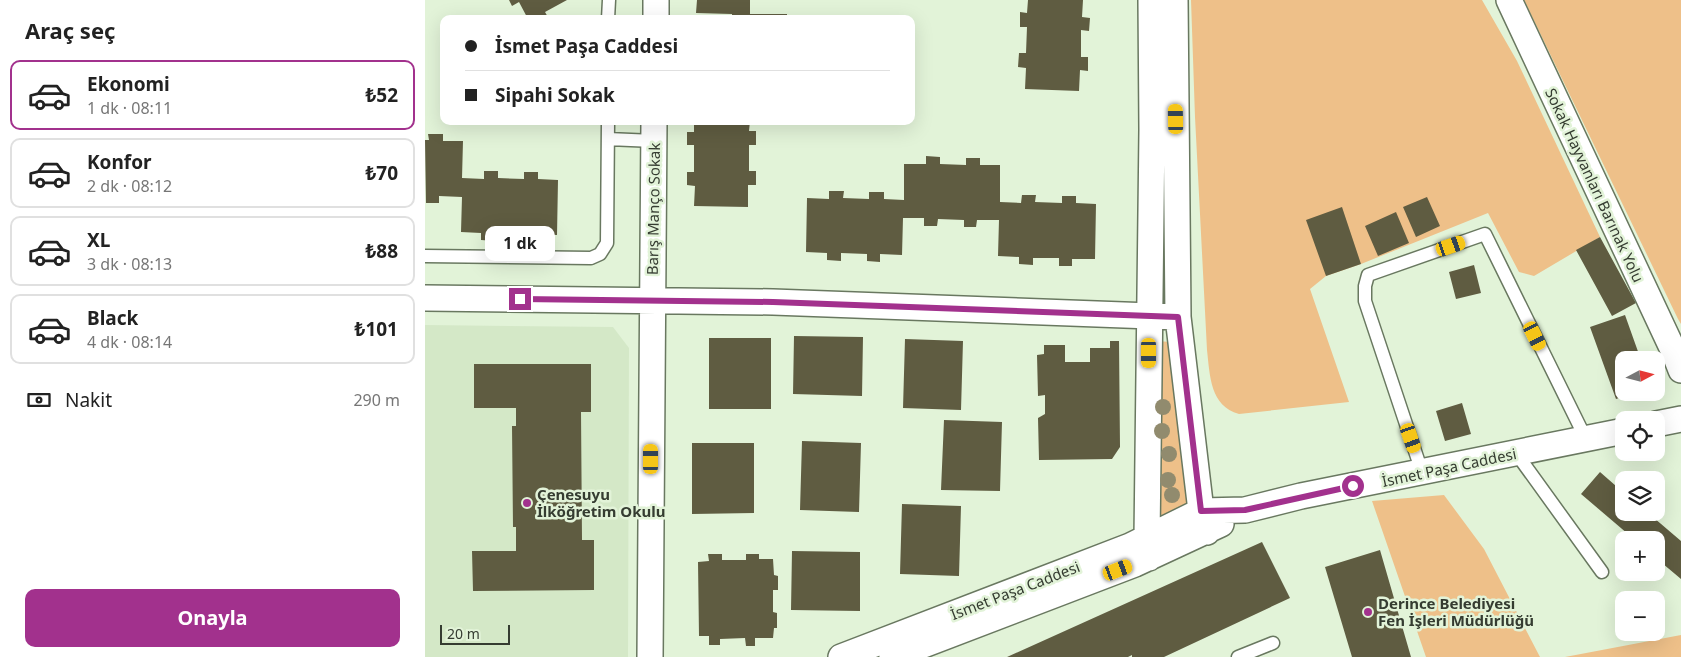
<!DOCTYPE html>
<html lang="tr">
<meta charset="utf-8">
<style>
body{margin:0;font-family:"Noto Sans",sans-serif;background:#f2f2f2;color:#222;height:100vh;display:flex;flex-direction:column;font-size:19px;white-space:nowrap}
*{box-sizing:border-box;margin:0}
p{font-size:16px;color:#767676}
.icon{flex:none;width:28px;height:28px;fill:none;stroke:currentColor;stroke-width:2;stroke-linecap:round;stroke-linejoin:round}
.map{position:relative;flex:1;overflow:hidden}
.panel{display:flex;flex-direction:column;background:#fff;width:425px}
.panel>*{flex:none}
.top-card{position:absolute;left:15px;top:15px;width:475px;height:110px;border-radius:10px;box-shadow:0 5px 20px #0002;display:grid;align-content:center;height:110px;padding:0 25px;background:#fff}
.needle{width:32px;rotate:83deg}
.tools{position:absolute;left:1190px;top:351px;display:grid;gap:10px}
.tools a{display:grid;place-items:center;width:50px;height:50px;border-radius:10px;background:#fff;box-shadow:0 5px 20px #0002;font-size:25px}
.scale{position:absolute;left:15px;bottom:12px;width:70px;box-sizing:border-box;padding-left:5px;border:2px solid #353c31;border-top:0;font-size:14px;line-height:18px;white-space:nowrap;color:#353c31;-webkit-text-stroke:4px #e2f3d8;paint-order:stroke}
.end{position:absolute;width:22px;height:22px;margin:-11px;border:6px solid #a2318d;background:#fff;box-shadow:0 0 0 2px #fff}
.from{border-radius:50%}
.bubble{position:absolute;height:35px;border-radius:10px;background:#fff;box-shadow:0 5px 20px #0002;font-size:16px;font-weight:700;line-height:35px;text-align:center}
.car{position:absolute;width:15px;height:30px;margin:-15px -8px;border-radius:6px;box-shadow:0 0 4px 1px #0007;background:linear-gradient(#f5c518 24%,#345 0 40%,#f5c518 0 76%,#345 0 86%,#f5c518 0)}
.top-card b{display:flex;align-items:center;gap:18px;height:48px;font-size:19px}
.top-card b+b{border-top:1px solid #e0e0e0}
.top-card i{width:12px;height:12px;background:#222}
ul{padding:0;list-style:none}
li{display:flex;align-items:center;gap:15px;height:70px;margin:0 10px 8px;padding:0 15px;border:2px solid #e0e0e0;border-radius:10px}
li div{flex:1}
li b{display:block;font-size:19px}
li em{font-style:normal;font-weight:700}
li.on{border-color:#a2318d}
li>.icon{width:45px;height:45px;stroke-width:1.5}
h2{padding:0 25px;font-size:22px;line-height:60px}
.pay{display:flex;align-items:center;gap:12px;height:55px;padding:0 25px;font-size:19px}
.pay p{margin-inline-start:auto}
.primary-button{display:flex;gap:10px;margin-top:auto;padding:10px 25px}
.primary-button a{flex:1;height:58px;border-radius:10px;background:#a2318d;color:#fff;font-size:20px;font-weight:700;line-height:58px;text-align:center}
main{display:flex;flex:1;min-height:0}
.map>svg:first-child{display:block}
.built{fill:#d4e8c7}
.green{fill:#eec089}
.building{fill:#5f5c41}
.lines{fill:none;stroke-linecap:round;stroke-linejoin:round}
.service-casing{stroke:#697860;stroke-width:15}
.minor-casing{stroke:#697860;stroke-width:28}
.service{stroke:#fff;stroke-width:12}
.minor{stroke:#fff;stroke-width:25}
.tree{fill:#918b6e}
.route{stroke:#a2318d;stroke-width:6}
.poi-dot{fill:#a2318d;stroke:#e2f3d8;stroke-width:2}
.labels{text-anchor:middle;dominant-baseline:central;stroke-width:5;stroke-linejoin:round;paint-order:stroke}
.street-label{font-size:15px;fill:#353c31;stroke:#e2f3d8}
.poi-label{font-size:15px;font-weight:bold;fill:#353c31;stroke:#e2f3d8;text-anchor:start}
</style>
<main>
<section class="panel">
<h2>Araç seç</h2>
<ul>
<li class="on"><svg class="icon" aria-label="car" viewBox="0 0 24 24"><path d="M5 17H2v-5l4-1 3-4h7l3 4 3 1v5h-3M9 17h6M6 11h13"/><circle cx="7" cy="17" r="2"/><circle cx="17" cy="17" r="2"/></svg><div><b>Ekonomi</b><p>1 dk · 08:11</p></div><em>₺52</em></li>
<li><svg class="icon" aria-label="car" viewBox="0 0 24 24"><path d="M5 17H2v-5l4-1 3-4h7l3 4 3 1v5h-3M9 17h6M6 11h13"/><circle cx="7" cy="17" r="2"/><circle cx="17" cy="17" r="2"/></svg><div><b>Konfor</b><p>2 dk · 08:12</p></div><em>₺70</em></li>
<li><svg class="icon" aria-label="car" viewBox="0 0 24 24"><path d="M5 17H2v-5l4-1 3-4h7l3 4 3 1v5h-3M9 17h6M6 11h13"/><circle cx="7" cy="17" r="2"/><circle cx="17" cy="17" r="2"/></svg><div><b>XL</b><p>3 dk · 08:13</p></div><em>₺88</em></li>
<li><svg class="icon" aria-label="car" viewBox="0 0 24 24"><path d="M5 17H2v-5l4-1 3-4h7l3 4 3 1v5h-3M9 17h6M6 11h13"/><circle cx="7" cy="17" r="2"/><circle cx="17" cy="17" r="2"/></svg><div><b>Black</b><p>4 dk · 08:14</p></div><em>₺101</em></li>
</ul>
<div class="pay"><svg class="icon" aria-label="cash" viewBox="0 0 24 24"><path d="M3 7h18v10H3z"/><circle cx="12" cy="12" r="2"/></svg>Nakit<p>290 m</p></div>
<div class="primary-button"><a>Onayla</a></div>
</section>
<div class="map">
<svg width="1256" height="657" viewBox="0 0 1256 657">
<rect width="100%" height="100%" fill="#e2f3d8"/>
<path class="built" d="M0,325L188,327L204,348L203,657H0Z"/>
<path class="green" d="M766,0H1057L1092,61L1175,237L1109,276L1094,272L1063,213L936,264L901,276L885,289L924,402L814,414C785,406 785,376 782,350L770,117Z
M1099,0H1256V324L1253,319Z
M733,341L745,342L767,505L732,518Z
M1019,495L1059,549L1115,657H1001L947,501Z
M1256,635V657H1140Z"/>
<path class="building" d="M84,0H142L120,12L124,19H103L94,2L87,6Z
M272,0H325V14H362V19H307V14L271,13Z
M603,0H658L657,17L665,18L664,31L656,30V57H663V71L655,70L654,91L600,89L601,68L593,67L594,53H601L602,27H595V12L602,13Z
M269,121H325L324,131H331V145H324V171H331V185H323V207L269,206L270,186L262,185V172H269V145H262V132H269Z
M3,134H18V141H38L37,178L59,179V171H73V178L99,179V172H113V179L133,180L132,235L110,234L109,242H96V234H70V241L56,240V233L36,232L37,197L14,196V203H1L0,140H4Z
M501,156L515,157V164L541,165V158H555V165H575V202L596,203L597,195H611L610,202L637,203V196H651V203L671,204L670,259H647V266H634V258H608V265L594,264V257L573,256L574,220H552L551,227H539V220L513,219L512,226H499V218H478L477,255L455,254V262L442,261V254L416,253V261L402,260V253L381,252L382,198L404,199V191H419L418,198L444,199V192H459V199L479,200V164H501Z
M1002,197L1015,226L991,237L978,207Z
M917,207L936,264L901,276L881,220Z
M971,212L984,243L953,256L940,226Z
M1175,237L1211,303L1187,316L1151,250Z
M1049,265L1056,293L1031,299L1024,272Z
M1200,315L1216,360H1199V392L1209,393L1191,399L1165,327Z
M369,336L438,337L437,396L368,394Z
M284,338H346V409H284Z
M480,339L538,341L536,410L478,408Z
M685,341H694L695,447L687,459L614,460L613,418L620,414V395L613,396L612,355L619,354V345H640V362H665V348H685Z
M49,364H166V412H156L157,540H169V590L48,591L47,551H91V527H88L87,426H91V408H49Z
M1037,403L1046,434L1020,441L1011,411Z
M519,420L577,422L575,491L516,490Z
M377,441L436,443L434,512L375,510Z
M267,443H329V513L267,514Z
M1175,472L1199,493V512H1222L1256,541V579L1231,558V540H1210L1156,494Z
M477,504L536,506L534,576L475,574Z
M837,542L865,598L739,657H707V655L703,657H582Z
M955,550L986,657H927L900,567Z
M367,551L435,552V611L366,610Z
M283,554H297V560H321V554H334V559H348L349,575L353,576V590H348V612L352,613V628H349L348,638H330V646H321L320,638L295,639V645H284V636H274L273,562L284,561Z"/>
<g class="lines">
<defs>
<path id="service" d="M183,19L184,0
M183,139L229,141
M0,256L166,258L175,254L182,243L183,121
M1091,453L1177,572
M997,472L940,301V286L943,275L1060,234L1161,439
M813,657L848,643"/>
<path id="minor" d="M750,0L753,317L776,511L782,532
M1084,0L1249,352L1256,370
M231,19V0
M0,298L348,302L753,317
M1231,424L1256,419
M724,558L722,538L727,130L726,0
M225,657L229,121
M416,657L705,546L776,511L820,510L876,496L1199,431
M467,657L710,564L796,524"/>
</defs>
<use href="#service" class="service-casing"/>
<use href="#minor" class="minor-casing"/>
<use href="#service" class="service"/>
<use href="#minor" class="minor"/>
</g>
<g class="tree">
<circle cx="738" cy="407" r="8"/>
<circle cx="737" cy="431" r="8"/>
<circle cx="744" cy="454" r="8"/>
<circle cx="743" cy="480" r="8"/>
<circle cx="747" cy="495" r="8"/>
</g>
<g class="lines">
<path class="route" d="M95,299L348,302L753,317L776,511L820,510L928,486"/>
</g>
<g class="poi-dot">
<circle cx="102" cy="503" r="5"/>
<circle cx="943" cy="612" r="5"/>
</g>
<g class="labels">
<g class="street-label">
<text transform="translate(1170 185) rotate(65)">Sokak Hayvanları Barınak Yolu</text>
<text transform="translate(228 209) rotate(-89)">Barış Manço Sokak</text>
<text transform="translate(1024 467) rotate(-12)">İsmet Paşa Caddesi</text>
<text transform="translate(590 590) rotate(-21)">İsmet Paşa Caddesi</text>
</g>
<g class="poi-label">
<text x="112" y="494">Çenesuyu<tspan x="112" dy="17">İlköğretim Okulu</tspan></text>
<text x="953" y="603">Derince Belediyesi<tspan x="953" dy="17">Fen İşleri Müdürlüğü</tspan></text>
</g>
</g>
</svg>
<div class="tools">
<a><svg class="needle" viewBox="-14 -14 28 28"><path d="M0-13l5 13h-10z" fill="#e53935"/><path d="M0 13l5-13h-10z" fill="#767676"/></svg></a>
<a><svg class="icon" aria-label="locate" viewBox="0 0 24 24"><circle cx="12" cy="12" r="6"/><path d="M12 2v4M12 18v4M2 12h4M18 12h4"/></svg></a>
<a><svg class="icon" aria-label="layers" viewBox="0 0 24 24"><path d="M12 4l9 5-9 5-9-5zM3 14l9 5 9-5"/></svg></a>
<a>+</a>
<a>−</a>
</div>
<div class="scale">20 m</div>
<i class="end from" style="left:928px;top:486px"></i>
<i class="end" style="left:95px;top:299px"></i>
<div class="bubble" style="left:60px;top:226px;width:70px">1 dk</div>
<i class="car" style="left:751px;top:119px;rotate:359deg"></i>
<i class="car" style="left:1026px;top:246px;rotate:71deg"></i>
<i class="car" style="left:1110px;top:336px;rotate:154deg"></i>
<i class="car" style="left:724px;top:353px;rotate:180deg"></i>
<i class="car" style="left:986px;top:438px;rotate:161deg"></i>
<i class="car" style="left:226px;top:459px;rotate:0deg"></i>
<i class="car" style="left:693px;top:570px;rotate:69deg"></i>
<div class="top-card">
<b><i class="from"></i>İsmet Paşa Caddesi</b>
<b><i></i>Sipahi Sokak</b>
</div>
</div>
</main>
